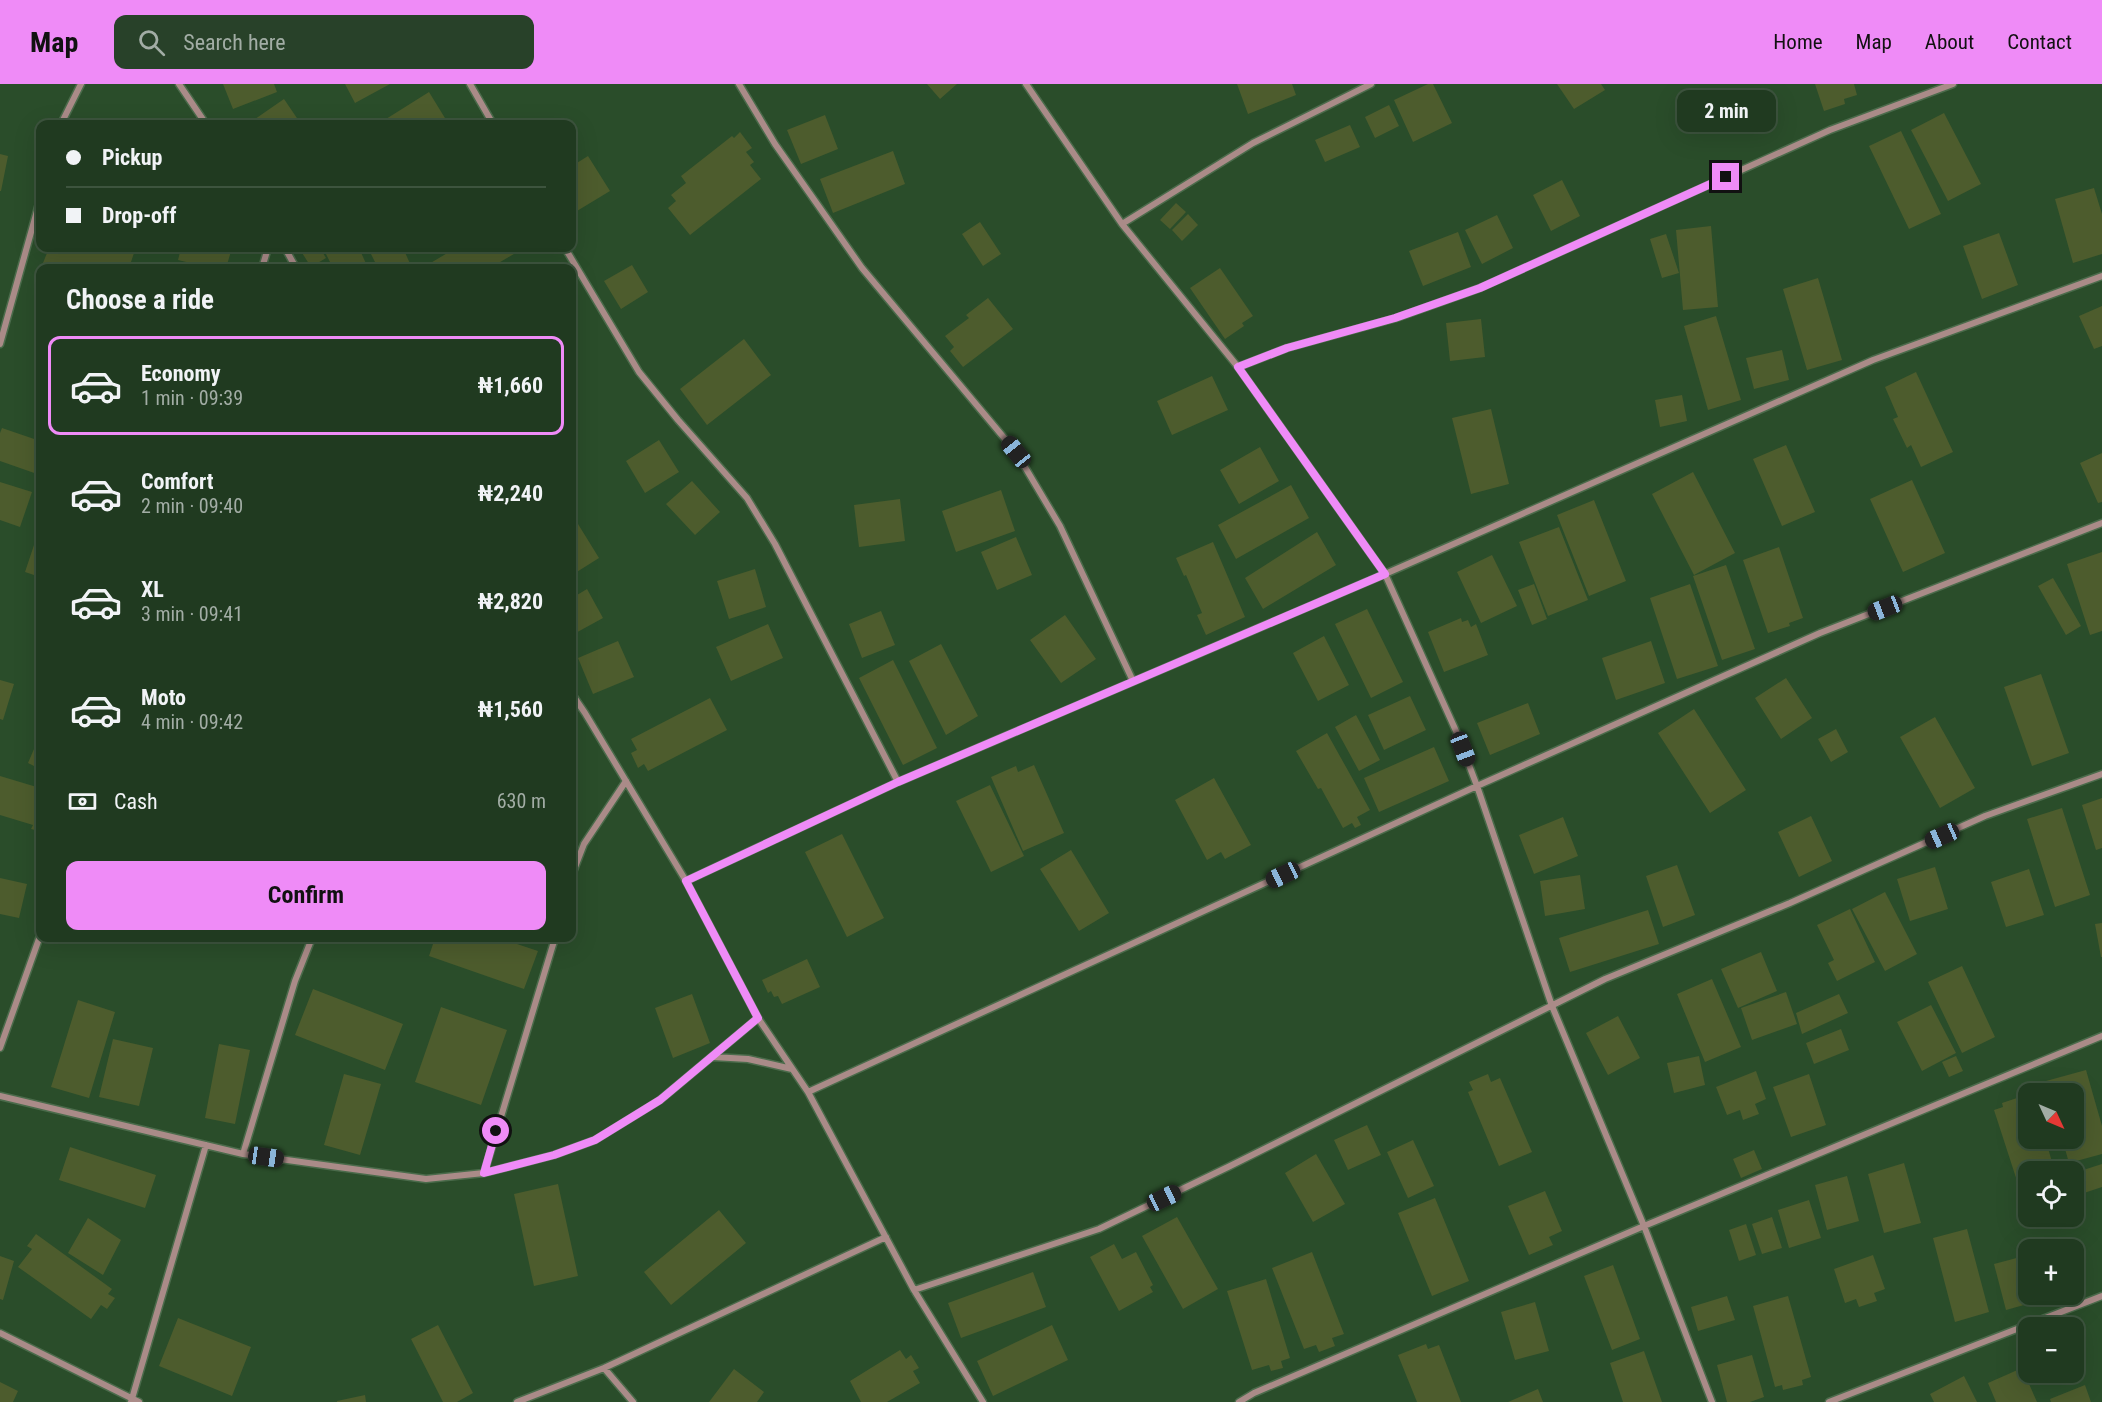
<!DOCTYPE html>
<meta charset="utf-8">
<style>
body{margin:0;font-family:"Roboto Condensed",sans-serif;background:#284129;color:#f1f3f6;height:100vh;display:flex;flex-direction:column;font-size:22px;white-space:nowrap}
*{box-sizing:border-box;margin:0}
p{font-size:20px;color:#a2ada5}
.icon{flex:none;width:33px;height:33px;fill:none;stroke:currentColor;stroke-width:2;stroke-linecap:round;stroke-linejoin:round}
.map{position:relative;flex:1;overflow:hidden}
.panel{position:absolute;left:36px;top:180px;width:540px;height:678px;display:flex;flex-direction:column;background:#203a20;border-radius:12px;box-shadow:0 6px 24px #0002,0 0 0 2px #3d543e}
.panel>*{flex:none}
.hud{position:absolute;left:36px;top:36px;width:540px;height:132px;border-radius:12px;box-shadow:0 6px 24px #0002,0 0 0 2px #3d543e;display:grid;align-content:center;height:132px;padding:0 30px;background:#203a20}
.needle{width:39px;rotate:134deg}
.controls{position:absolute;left:2018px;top:999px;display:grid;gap:12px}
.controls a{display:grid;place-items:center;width:66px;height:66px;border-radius:12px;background:#203a20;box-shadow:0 6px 24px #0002,0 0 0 2px #3d543e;font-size:30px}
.end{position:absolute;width:27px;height:27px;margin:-14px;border:8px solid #ef8bf7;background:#111;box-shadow:0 0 0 3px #111}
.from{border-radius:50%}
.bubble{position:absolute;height:42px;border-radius:12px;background:#203a20;box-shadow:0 6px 24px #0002,0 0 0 2px #3d543e;font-size:20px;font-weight:700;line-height:42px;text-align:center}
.car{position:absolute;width:18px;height:36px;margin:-18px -9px;border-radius:8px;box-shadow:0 0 4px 2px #0007;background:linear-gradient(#222 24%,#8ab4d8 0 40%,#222 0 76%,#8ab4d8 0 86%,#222 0)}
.hud b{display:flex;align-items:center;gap:21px;height:57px;font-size:22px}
.hud b+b{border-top:2px solid #3d543e}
.hud i{width:15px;height:15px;background:#f1f3f6}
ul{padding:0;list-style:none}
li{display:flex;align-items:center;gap:18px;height:99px;margin:0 12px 9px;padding:0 18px;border:3px solid transparent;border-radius:12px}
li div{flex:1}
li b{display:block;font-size:22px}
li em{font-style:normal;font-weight:700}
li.selected{border-color:#ef8bf7}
li>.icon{width:54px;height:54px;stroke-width:1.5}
h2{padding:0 30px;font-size:27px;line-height:72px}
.pay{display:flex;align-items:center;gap:15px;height:66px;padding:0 30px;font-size:22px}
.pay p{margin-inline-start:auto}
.action{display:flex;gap:12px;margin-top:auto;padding:12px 30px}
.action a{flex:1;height:69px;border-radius:12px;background:#ef8bf7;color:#111;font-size:24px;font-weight:700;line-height:69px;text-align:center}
header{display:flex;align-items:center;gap:36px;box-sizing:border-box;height:84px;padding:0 30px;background:#ef8bf7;color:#111}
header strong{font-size:28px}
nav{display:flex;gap:33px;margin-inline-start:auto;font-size:21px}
.search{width:420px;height:54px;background:#284129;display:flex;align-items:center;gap:15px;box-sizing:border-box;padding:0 21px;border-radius:12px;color:#a2ada5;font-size:22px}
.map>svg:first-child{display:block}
.building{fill:#4d5c2d}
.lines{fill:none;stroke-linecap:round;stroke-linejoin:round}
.street-casing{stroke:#4b6b4b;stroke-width:9}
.street{stroke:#aa8b88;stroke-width:6}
.route{stroke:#ef8bf7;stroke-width:8}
</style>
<header>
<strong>Map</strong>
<div class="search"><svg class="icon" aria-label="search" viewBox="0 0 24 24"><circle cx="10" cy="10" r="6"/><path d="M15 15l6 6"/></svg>Search here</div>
<nav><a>Home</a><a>Map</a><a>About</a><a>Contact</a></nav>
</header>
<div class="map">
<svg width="2102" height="1318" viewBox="0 0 2102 1318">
<rect width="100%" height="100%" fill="#2a4d2a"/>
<path class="building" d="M223,0H274L277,8L233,25Z
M345,0H390L355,19Z
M927,0H957L940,15Z
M1237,0H1292L1296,11L1248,30Z
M1428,0H1433L1452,39L1413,58L1394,16Z
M1557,0H1601L1605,6L1574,25Z
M1815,0H1854L1857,11L1844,15L1845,20L1824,27Z
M429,8L448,39L390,40L386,35Z
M284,15L301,40H248Z
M1389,21L1399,42L1375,54L1365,33Z
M1944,29L1981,100L1948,117L1911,46Z
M825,31L838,65L801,80L787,46Z
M1350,41L1360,63L1325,78L1315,56Z
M1901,47L1941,130L1909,145L1869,62Z
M740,48L752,64L746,68L754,78L750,81L761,95L690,151L668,124L676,117L671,111L686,99L681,92L732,52L734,54Z
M893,67L905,100L833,129L820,95Z
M0,70L8,72L1,107H0Z
M588,72L610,107L572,130V82Z
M1562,96L1580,132L1551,147L1533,111Z
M2094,104L2102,130V170L2073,179L2055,115Z
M1176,119L1186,128L1170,145L1160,136Z
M1188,130L1198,141L1182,157L1172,146Z
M1497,131L1513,164L1482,180L1465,146Z
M980,138L1001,170L983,182L962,150Z
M1711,142L1718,223L1683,226L1676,146Z
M1458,148L1471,183L1423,202L1409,167Z
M1999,149L2018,201L1982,215L1963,162Z
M1666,150L1679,189L1662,194L1650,155Z
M49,164H117L134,169L129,184H41Z
M181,164H232L226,184H211L178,176Z
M299,164H320L326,174L311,183Z
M323,164H359L368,184H333Z
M368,164H403L412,184H378Z
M456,164H517L519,167L490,184H422Z
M632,181L648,208L621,225L604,197Z
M1220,184L1253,232L1242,239L1244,242L1225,255L1190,204Z
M1818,194L1842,276L1807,286L1783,205Z
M988,214L1013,245L963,283L950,267L954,263L945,252L969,234L966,231Z
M2102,222V262L2094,265L2079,232Z
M1716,232L1741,316L1708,326L1684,242Z
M1481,235L1485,273L1450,277L1446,239Z
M744,255L771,291L707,341L680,305Z
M1782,266L1789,296L1754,305L1746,274Z
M1916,288L1953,368L1921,383L1911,361L1907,364L1893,335L1898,333L1885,303Z
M1212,292L1228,326L1172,351L1157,317Z
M1682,311L1687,337L1660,343L1655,316Z
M1491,325L1509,400L1471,410L1452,334Z
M2,344L40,357V391L0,377V349Z
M659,356L679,388L645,409L626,377Z
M1786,361L1815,428L1782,442L1753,375Z
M1260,363L1279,397L1239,420L1220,386Z
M2102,369V418L2098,419L2080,379Z
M1693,388L1735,469L1694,491L1652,410Z
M1912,396L1945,469L1903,488L1870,415Z
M692,397L720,428L695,451L666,420Z
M0,398L32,408L20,443L0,436Z
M1291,401L1309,434L1236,475L1218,441Z
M1001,406L1015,447L956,468L942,427Z
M900,415L905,457L859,463L854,421Z
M1594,416L1626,497L1589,512L1557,431Z
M578,440L599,474L572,491V444Z
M1559,443L1588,516L1548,532L1519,458Z
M1317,448L1336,481L1263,525L1245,494Z
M1016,453L1032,491L997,506L981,468Z
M1213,458L1245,533L1206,551L1197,531L1202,529L1186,491L1184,492L1176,474Z
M34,461L40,463V493L25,488Z
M1779,463L1803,534L1789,539L1790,542L1768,549L1743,476Z
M2102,468V547L2090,551L2067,480Z
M1492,471L1517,522L1481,539L1457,488Z
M1726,481L1755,565L1722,576L1693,492Z
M755,485L766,523L729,535L717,497Z
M2053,494L2081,542L2066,551L2038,502Z
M1534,500L1547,535L1532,541L1518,506Z
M1690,500L1718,582L1677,595L1650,514Z
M587,505L603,534L572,551V514Z
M1367,525L1403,598L1371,614L1335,540Z
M881,527L895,561L862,574L849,540Z
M1065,531L1096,575L1061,599L1030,556Z
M1461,534L1462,538L1468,536L1471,543L1476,540L1488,571L1444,588L1428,548Z
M768,540L783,574L731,597L716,563Z
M1324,552L1349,601L1318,617L1293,569Z
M618,557L634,593L593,610L578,574Z
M1651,557L1665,599L1616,616L1602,574Z
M941,560L978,632L946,651L909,577Z
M893,576L937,664L903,681L859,594Z
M2041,590L2069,669L2032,682L2004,603Z
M1786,594L1812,634L1781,655L1755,614Z
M0,596L14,600L3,636L0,635Z
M1410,612L1426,646L1384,666L1368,631Z
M710,614L727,646L648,687L644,680L638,684L631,669L637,666L631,655Z
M1528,619L1540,650L1490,671L1477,639Z
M1694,625L1746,706L1710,729L1658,649Z
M1356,631L1380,676L1359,687L1335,643Z
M1935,633L1975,704L1940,724L1900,653Z
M1836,645L1848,668L1831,678L1818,655Z
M1327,649L1370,726L1357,733L1361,741L1355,744L1352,739L1343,744L1321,704L1318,705L1296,667Z
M40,651V685L28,679Z
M1434,663L1449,697L1379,728L1364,694Z
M1034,681L1064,749L1023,767L991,693L1016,682L1018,688Z
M0,692L40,704L39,747L31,745L33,741L0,731Z
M1214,694L1251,761L1225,775L1221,768L1207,776L1175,716Z
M990,701L1024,772L991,788L956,717Z
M2102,714V764L2096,766L2082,721Z
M2062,724L2090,811L2055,823L2027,735Z
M1811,732L1832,777L1799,793L1778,748Z
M1563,733L1578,772L1534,790L1519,751Z
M842,750L884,834L847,853L805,768Z
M1071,766L1109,829L1079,847L1040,785Z
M1677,781L1695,831L1663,843L1646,792Z
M1935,783L1948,825L1910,837L1897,795Z
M2029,785L2044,831L2006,843L1991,798Z
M1580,791L1585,825L1545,832L1540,797Z
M0,794L27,800L19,834L0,830Z
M1885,808L1917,870L1885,887L1852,825Z
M1850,825L1875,878L1837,897L1828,879L1834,876L1817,841Z
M1648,826L1659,860L1570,888L1559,854Z
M2102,839V873H2101L2095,840Z
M435,854H499L538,867L524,905L429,872Z
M1761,868L1777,907L1738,924L1721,885Z
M807,875L820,903L782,920L778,912L774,913L771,907L768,909L762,896Z
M1962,882L1995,953L1962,969L1928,898Z
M1712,895L1741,963L1705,978L1677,910Z
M313,905L403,940L385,986L295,951Z
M1786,908L1797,940L1752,956L1741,924Z
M692,910L710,959L673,974L655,924Z
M1839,910L1848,929L1802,950L1796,929Z
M78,916L115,928L89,1014L51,1003Z
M1931,921L1956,969L1922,987L1897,938Z
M441,923L507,946L481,1021L415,998Z
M1618,932L1640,974L1608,991L1586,949Z
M1841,945L1849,966L1814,980L1806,959Z
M113,955L153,964L139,1022L99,1013Z
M219,960L250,966L235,1040L205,1034Z
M1699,972L1705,1001L1674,1009L1667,979Z
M1956,972L1963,987L1949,993L1942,978Z
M2086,986L2102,1042V1070L2069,1079L2062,1054H2073V1010H2049L2046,997Z
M1756,987L1766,1015L1755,1020L1759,1030L1743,1036L1740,1026L1727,1031L1716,1003Z
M344,990L381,1000L360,1071L324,1061Z
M1488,990L1491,998L1500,994L1532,1068L1499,1082L1468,1008L1473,1006L1469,998Z
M1809,990L1826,1041L1791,1053L1773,1003Z
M2023,1012L2024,1017L2028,1015V1054H2045L2055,1088H2028V1100L2019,1103L1994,1026L2003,1023L2002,1019Z
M1367,1041L1381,1071L1348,1086L1334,1056Z
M1413,1056L1434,1102L1408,1114L1387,1068Z
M70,1063L156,1091L145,1124L59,1096Z
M1754,1066L1762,1085L1741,1094L1733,1075Z
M1316,1070L1345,1120L1313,1138L1285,1089Z
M1904,1079L1921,1139L1884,1149L1868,1090Z
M2102,1080V1103L2084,1109L2077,1088Z
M1847,1092L1859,1137L1827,1146L1815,1101Z
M558,1100L578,1192L534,1202L514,1110Z
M1545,1107L1562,1147L1549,1153L1553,1161L1529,1171L1508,1122Z
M1435,1114L1469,1197L1432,1212L1398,1129Z
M1809,1116L1821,1154L1789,1164L1778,1126Z
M719,1126L746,1159L671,1221L644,1188Z
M1177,1133L1218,1205L1183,1225L1142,1152Z
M1772,1133L1782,1164L1762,1170L1752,1140Z
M88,1134L121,1156L103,1191L68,1169Z
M1746,1140L1756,1171L1739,1177L1729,1146Z
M1967,1145L1989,1228L1955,1238L1933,1154Z
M36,1150L112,1205L108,1210L115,1214L107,1225L101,1221L91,1235L18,1183L32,1165L27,1162Z
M1114,1160L1122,1175L1136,1168L1153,1201L1150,1203L1153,1208L1119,1227L1090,1173Z
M1312,1168L1344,1250L1332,1254L1335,1262L1319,1268L1316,1261L1304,1265L1272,1184Z
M1873,1171L1885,1205L1874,1209L1877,1217L1859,1223L1856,1215L1845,1219L1834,1185Z
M2028,1171V1210H2049L2050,1214L2006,1226L1994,1180Z
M0,1172L14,1177L3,1216L0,1215Z
M1613,1181L1640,1255L1612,1266L1584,1192Z
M1033,1188L1046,1223L961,1254L948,1219Z
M1266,1195L1290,1274L1281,1277L1283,1284L1271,1287L1269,1281L1252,1286L1227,1207Z
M1727,1212L1735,1236L1698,1247L1691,1223Z
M1788,1212L1811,1293L1802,1296L1803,1301L1783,1306L1782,1301L1775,1303L1753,1222Z
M1535,1218L1549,1267L1515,1276L1501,1228Z
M178,1234L251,1263L232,1312L159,1282Z
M438,1241L473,1309L457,1318H443L411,1255Z
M1052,1241L1068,1276L993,1312L977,1277Z
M1426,1260L1428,1265L1439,1261L1461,1318H1417L1398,1271Z
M900,1266L906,1275L911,1271L919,1284L913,1287L920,1299L887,1318H861L850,1297Z
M1644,1267L1662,1318H1623L1610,1279Z
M1752,1271L1764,1313L1750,1318H1727L1717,1281Z
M2022,1284L2037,1318H1996L1988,1299Z
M734,1285L764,1308L757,1318H709Z
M1964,1292L1977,1318H1934L1930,1310Z
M0,1298L18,1307L13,1318H0Z
M2085,1301L2091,1318H2051L2050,1315Z
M1538,1305L1543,1318H1508Z
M365,1311L366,1318H337V1317Z"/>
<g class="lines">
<defs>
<path id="street" d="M179,0L206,40
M470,0L493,40
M739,0L775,60L862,184L1016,368L1060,442L1133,597
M1026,0L1122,140L1238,283L1385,490L1456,647L1477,702L1552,922L1644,1142L1712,1318
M61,40L81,0
M1122,140L1253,59L1371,0
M285,164L296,184
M565,164L639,288L678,336L747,414L775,460L898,698
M262,184L268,164
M0,260L40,116
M1238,283L1287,264L1396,234L1480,204L1830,46L1953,0
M572,610L585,629L686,797L758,934L808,1008L914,1206L983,1318
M572,791L584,760L626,697
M686,797L898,698L1385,490L1873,276L2102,192
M0,964L40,852
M713,973L748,975L792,985
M808,1008L1477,702L1820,549L2102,439
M0,1012L243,1070L426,1095L484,1089L554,1071L595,1056L660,1016L758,934
M243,1070L295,897L312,854
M484,1089L555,854
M914,1206L1099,1145L1228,1083L1605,895L1790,819L1985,732L2102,690
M0,1249L139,1318
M604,1284L633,1318
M131,1318L206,1061
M517,1318L604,1284L886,1153
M1239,1318L1254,1309L1644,1142L2102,952
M1829,1318L2102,1212"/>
</defs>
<use href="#street" class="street-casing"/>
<use href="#street" class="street"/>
</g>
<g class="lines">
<path class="route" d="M496,1047L484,1089L554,1071L595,1056L660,1016L758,934L686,797L898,698L1385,490L1238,283L1287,264L1395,234L1480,204L1726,93"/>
</g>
</svg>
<div class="controls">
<a><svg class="needle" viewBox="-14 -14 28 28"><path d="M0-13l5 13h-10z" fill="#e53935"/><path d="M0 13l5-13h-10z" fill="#a2ada5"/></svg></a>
<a><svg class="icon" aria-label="locate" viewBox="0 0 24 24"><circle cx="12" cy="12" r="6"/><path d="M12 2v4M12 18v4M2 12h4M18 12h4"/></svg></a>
<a>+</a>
<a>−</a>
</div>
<i class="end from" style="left:496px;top:1047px"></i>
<i class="end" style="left:1726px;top:93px"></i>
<div class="bubble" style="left:1677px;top:6px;width:99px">2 min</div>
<i class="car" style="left:1016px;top:368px;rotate:321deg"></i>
<i class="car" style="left:1885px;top:524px;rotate:249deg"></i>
<i class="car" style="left:1463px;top:665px;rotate:159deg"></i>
<i class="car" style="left:1942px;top:752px;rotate:246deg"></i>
<i class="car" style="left:1283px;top:791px;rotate:245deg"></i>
<i class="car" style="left:266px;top:1073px;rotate:98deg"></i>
<i class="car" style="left:1164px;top:1114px;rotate:65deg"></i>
<div class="hud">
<b><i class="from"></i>Pickup</b>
<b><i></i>Drop-off</b>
</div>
<section class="panel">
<h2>Choose a ride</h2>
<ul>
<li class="selected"><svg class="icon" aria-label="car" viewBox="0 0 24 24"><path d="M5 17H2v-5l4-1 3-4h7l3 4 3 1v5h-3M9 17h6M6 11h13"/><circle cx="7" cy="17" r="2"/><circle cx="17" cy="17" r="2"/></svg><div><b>Economy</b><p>1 min · 09:39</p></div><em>₦1,660</em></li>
<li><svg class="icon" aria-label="car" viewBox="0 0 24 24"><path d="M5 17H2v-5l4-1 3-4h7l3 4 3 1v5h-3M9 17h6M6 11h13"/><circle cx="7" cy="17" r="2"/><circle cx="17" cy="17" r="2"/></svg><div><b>Comfort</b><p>2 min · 09:40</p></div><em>₦2,240</em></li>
<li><svg class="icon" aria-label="car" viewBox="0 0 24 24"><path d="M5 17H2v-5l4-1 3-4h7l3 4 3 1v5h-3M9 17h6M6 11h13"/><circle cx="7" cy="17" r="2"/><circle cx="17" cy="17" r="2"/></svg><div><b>XL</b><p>3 min · 09:41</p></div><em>₦2,820</em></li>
<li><svg class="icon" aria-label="car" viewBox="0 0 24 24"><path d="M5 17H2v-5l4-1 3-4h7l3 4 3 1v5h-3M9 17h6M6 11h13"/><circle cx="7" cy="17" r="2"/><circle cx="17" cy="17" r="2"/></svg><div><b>Moto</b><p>4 min · 09:42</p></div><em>₦1,560</em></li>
</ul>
<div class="pay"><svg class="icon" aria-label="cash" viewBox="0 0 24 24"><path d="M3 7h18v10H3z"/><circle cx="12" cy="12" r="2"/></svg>Cash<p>630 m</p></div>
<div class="action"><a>Confirm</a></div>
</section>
</div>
